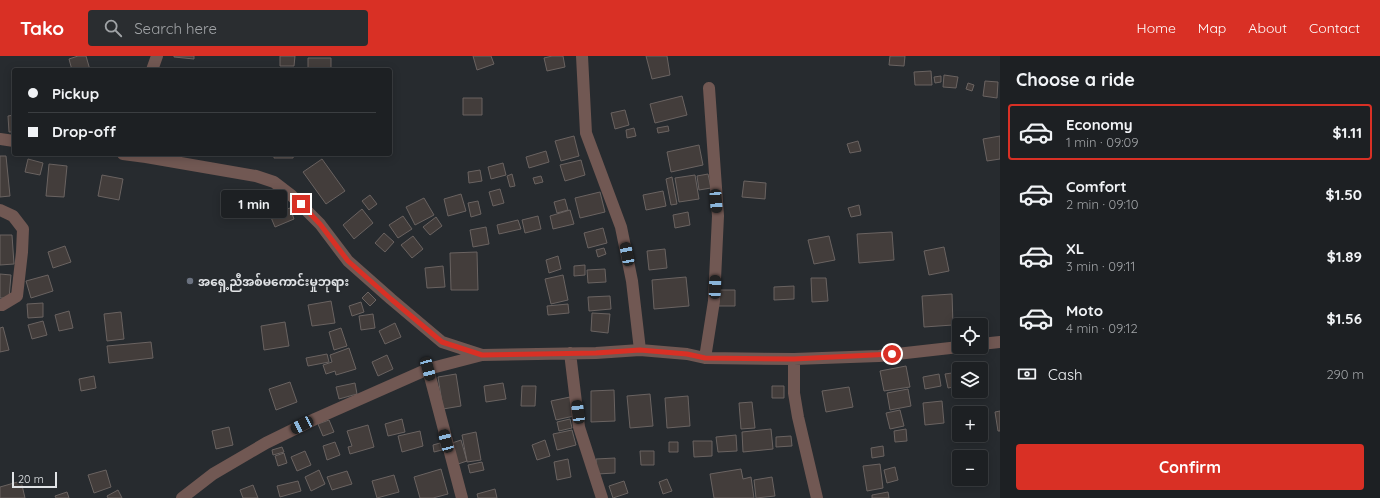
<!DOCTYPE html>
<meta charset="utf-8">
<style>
body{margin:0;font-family:Quicksand,"Noto Sans Myanmar",sans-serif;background:#2a2d30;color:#f1f3f6;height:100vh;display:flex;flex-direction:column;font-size:15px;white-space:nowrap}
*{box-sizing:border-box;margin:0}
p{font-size:13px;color:#a0a3a6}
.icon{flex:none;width:22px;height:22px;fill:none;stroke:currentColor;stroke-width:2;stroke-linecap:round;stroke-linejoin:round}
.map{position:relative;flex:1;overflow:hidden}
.drawer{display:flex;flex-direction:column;background:#1d2023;width:380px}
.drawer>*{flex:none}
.guide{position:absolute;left:12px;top:12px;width:380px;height:88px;border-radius:4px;box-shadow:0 2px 10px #0003,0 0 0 1px #3b3e41;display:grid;align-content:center;height:88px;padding:0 16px;background:#1d2023}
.buttons{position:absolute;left:952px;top:262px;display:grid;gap:8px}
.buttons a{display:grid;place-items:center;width:36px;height:36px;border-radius:4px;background:#1d2023;box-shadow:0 2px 10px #0003,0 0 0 1px #3b3e41;font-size:20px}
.scale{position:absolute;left:12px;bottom:10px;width:45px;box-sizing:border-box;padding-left:4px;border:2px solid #e0e3e6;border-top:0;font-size:11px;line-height:14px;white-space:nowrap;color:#e0e3e6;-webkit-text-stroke:3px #272b2f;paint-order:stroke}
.end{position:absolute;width:18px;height:18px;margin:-9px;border:5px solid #d93025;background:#fff;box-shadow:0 0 0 2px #fff}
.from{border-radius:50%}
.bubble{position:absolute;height:28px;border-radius:4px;background:#1d2023;box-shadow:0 2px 10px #0003,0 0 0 1px #3b3e41;font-size:13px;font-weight:700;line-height:28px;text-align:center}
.car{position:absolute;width:12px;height:24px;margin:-12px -6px;border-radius:5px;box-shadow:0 0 3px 1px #0007;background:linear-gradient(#222 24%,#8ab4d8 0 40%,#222 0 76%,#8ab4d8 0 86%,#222 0)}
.guide b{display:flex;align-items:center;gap:14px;height:38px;font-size:15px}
.guide b+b{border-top:1px solid #3b3e41}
.guide i{width:10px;height:10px;background:#f1f3f6}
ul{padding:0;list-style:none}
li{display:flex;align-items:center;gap:12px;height:56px;margin:0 8px 6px;padding:0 8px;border:2px solid transparent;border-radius:4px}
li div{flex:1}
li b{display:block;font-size:15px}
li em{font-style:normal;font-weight:700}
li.on{border-color:#d93025}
li>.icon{width:36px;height:36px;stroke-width:1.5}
h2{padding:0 16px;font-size:18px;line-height:48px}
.pay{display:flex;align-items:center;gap:10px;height:44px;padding:0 16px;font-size:15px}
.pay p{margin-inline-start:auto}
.action{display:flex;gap:8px;margin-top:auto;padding:8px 16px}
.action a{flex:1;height:46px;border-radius:4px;background:#d93025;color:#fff;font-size:16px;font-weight:700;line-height:46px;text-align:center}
header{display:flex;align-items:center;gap:24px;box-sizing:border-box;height:56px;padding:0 20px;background:#d93025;color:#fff}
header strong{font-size:19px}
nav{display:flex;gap:22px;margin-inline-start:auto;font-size:14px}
.search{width:280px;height:36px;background:#2a2d30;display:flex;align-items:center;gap:10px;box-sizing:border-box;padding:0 14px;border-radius:4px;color:#a0a3a6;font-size:15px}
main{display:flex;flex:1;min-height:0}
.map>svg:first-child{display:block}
.building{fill:#433d3b;stroke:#6a6361}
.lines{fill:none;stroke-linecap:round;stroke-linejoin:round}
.minor{stroke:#715853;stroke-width:12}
.route{stroke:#d93025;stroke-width:5}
.worship-dot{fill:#6b7280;stroke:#272b2f;stroke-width:1.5}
.labels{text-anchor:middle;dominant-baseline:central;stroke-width:3.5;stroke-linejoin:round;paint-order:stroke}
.poi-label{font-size:12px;font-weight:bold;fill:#e0e3e6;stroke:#272b2f;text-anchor:start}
</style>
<header>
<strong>Tako</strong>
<div class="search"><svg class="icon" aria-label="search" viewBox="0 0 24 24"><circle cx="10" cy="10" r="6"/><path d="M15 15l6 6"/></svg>Search here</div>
<nav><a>Home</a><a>Map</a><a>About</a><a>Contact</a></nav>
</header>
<main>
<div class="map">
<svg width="1000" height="442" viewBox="0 0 1000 442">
<rect width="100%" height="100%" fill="#272b2f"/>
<path class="building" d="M78,0H86L90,14H72L69,3Z
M174,0H194V3L174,1Z
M280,0H295L294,10H280Z
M473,0H491L494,8L477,14Z
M552,0H563L565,11L547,15L544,2Z
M646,0H667L670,19L652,23Z
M890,0H905L904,10L889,9Z
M308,2H331V14H308Z
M931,15L932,29H915L914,16Z
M944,19L958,21L956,32L943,31Z
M941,20V26L935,27L934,21Z
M985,25L998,26L997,42L983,40Z
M968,27L974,29L972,35L966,33Z
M682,40L687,59L655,67L650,48Z
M463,42H482V59H463Z
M625,54L629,69L615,73L611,57Z
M14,59V76H9L8,60Z
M668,70L669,75L658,77L657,72Z
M634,72L636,80L627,82L626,74Z
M574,80L579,100L561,105L555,85Z
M1000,80V103L987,105L983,83Z
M858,85L861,95L850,97L847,88Z
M699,89L703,109L671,116L667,96Z
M546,95L549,106L529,112L526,101Z
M274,98H294L293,102H274Z
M0,100H6L10,140L0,141Z
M28,103L43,107L40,119L25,116Z
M322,103L345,135L326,148L303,116Z
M581,104L585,119L565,125L560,109Z
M503,107L506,119L491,123L488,111Z
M49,108L67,110L64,141L46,140Z
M480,114L482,125L469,127L468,116Z
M512,118L515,130L510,131L507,120Z
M708,118L711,132L699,134L697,120Z
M102,119L123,123L119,144L98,140Z
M695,119L699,143L679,146L675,122Z
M541,120L543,126L535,128L533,122Z
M672,121L677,148L671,149L666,123Z
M744,125L766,127L765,143L742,141Z
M500,133L504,147L493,150L489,136Z
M663,135L666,150L646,154L643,139Z
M600,136L605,156L580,162L575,142Z
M461,138L466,155L448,160L444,143Z
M370,139L377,148L369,154L362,145Z
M424,142L434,159L415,169L406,151Z
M565,143L568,154L557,157L554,146Z
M478,145L481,158L471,161L468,147Z
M859,149L861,159L851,161L848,152Z
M290,152L294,163L275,171L270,159Z
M362,153L373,167L354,183L343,169Z
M570,154L574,168L553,173L550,160Z
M688,156L690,169L675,172L673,159Z
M403,160L412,173L398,182L389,169Z
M538,160L541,173L525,177L522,164Z
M436,161L442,170L430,179L423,171Z
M518,164L521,173L499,178L497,169Z
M486,171L489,188L473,191L470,174Z
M603,172L607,187L588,192L584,177Z
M892,176L894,204L859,207L857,178Z
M384,177L394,186L385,196L375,187Z
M0,179H12L14,208L0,209Z
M413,180L423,193L412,202L401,189Z
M829,180L835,204L814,208L808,184Z
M65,190L71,206L53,212L48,196Z
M944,191L949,215L929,219L924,195Z
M604,192L606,198L598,201L596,194Z
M665,193L667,212L649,214L647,195Z
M477,196L478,234H451L450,197Z
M558,200L561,213L549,217L546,204Z
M585,209V219L574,220V210Z
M443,210L445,231L427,232L425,212Z
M605,213L606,226L588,227L587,214Z
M0,218L11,219L9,242H0Z
M48,219L53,235L31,242L26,225Z
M563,219L568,244L551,248L545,223Z
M686,221L689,250L654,253L652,224Z
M811,222H826L828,245L812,246Z
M794,230V243L774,244V231Z
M718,234H735V250H718Z
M368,236L376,244L370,250L362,242Z
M952,238L953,269L924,271L922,240Z
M610,240L611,253L589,255L588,241Z
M331,245L335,267L312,270L308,249Z
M361,246L364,256L352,260L349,250Z
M43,247V261L28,262L27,248Z
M568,248L569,257L548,259L547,250Z
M69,255L73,272L59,275L55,259Z
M121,256L124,283L107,285L104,258Z
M592,257L610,258L608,277L591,275Z
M373,258L375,272L361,274L359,260Z
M43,265L47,279L32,283L28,269Z
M285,266L289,290L264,294L261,270Z
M395,267L401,281L385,288L379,275Z
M3,271L9,294L0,296V272Z
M341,272L347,290L334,294L329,276Z
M151,286L153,302L109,307L107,290Z
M349,292L356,313L336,319L335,315L326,318L323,309L332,306L330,299Z
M327,298L329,306L308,310L306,302Z
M387,299L393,313L378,320L372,306Z
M906,310L910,331L884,335L880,315Z
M959,316V330L948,332L945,318Z
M456,318L461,350L443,353L438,321Z
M939,318L941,330L925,333L923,321Z
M94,320L96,332L81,335L79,323Z
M290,326L297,346L276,354L269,333Z
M355,327L357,338L339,343L336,331Z
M503,327L506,343L486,346L484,330Z
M522,330H536L535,350H521Z
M772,330H784V342H772Z
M849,331L853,351L826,356L822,335Z
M908,333L911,350L890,354L887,337Z
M614,334L615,365L591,366V335Z
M650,338L653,370L630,372L627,340Z
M688,340L690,370L667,372L665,342Z
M570,341L574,360L556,364L551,345Z
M942,345L944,367L925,369L923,347Z
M752,346L755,372L741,373L739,347Z
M900,354L904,370L890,373L886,357Z
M1000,355V375H998L995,356Z
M402,363L405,376L388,380L385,368Z
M570,363L572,372L559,375L557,366Z
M329,364L334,376L323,380L318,368Z
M368,369L374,391L350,398L348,391L352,390L347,375Z
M229,371L233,389L216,393L212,375Z
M771,373L773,393L743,396L742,376Z
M906,373L907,385L895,386L894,375Z
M572,374L576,389L557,394L553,378Z
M420,375L423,390L402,396L398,380Z
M476,376L481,404L467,406L462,379Z
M736,379L737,395L718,396L716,381Z
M791,380L792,390L776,391V381Z
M461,384L467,405L458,408L452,387Z
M545,384L550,400L537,404L532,389Z
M693,385H712V400L694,401Z
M335,386L340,399L327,404L323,390Z
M669,386H678V396H669Z
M440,387L442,394L434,396L433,389Z
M883,390L884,400L872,402L871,392Z
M282,391L284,396L273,399L272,394Z
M305,395L311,409L297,415L291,401Z
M640,395H654V409H641Z
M284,397L287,407L278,410L275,400Z
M615,402V417L597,418L596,403Z
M568,403L571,421L557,424L554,406Z
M482,406L484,414L470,417L468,409Z
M880,408L883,432L867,435L863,410Z
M895,411L898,424L887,427L884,414Z
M441,413L448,438L433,442H420L414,421Z
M741,413L743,423L751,421L754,442H714L710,418Z
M106,414L111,431L94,437L88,419Z
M319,414L325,428L311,435L305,421Z
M347,415L352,428L332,434L327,421Z
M394,419L399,436L377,442L372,425Z
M772,421L775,440L756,442L754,424Z
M667,423L672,435L663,438L659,426Z
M21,425L25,442H0V431Z
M298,425L301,435L280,441L277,430Z
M624,425L628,437L613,442L609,430Z
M253,429L258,442H243L240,434Z
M495,433L497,442H478L477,438Z
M118,434L122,442H108L107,440Z
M67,436L69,442H56L55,440Z
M888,436L889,442H872V439Z"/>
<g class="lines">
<path class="minor" d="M582,0L586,77L621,171L632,225L640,294
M152,14L157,0
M0,83L14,85
M123,98L146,101L256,120L274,126L291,139L320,168L348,205L391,243L442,286L482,299L596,297L640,294L687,298L705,302L794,303L879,300L959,291
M0,154L13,160L23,173L22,196L17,240L2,249H0
M981,288L1000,286
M570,297L579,371L602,442
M705,302L714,245L718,160L709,32
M794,303V337L798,361L817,442
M428,313L462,442
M182,442L213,418L266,387L315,363L428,313L482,299"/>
</g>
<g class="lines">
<path class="route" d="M301,148L320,168L348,205L391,243L442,286L482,299L596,297L640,294L687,298L705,302L794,303L892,298"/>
</g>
<circle class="worship-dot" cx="190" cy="225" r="4"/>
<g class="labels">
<g class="poi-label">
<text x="198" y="225">အရှေ့ညီအစ်မကောင်းမှုဘုရား</text>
</g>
</g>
</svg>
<div class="buttons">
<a><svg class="icon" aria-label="locate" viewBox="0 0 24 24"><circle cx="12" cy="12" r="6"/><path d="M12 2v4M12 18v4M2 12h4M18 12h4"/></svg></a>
<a><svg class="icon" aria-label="layers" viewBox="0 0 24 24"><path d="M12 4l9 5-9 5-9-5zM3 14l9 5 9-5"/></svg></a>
<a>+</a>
<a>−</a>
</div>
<div class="scale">20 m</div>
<i class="end from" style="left:892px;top:298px"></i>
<i class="end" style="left:301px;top:148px"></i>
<div class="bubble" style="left:221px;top:134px;width:66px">1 min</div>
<i class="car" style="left:716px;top:145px;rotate:176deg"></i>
<i class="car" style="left:627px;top:198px;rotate:349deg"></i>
<i class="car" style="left:715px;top:231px;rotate:2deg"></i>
<i class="car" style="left:428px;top:313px;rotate:165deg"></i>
<i class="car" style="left:578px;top:356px;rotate:353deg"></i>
<i class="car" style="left:302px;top:369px;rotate:244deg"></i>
<i class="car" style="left:446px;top:385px;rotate:345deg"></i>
<div class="guide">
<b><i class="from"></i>Pickup</b>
<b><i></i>Drop-off</b>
</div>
</div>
<section class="drawer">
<h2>Choose a ride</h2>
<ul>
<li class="on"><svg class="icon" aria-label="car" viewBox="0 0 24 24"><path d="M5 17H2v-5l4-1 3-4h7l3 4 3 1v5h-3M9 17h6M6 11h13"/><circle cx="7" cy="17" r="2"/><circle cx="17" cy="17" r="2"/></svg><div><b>Economy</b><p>1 min · 09:09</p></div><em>$1.11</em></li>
<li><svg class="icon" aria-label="car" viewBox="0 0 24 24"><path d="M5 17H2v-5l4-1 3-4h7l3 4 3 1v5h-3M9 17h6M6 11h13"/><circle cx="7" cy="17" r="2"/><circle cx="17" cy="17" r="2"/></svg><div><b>Comfort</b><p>2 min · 09:10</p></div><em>$1.50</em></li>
<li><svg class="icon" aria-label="car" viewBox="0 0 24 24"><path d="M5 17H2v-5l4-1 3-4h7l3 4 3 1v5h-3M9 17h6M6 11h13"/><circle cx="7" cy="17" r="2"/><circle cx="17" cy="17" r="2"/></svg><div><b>XL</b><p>3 min · 09:11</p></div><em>$1.89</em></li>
<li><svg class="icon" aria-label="car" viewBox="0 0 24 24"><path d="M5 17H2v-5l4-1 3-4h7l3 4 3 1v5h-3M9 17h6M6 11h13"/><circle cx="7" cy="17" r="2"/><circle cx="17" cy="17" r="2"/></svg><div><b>Moto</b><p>4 min · 09:12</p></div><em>$1.56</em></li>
</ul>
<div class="pay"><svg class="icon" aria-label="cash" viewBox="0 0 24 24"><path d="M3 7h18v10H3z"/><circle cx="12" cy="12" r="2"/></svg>Cash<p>290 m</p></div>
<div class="action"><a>Confirm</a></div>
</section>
</main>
